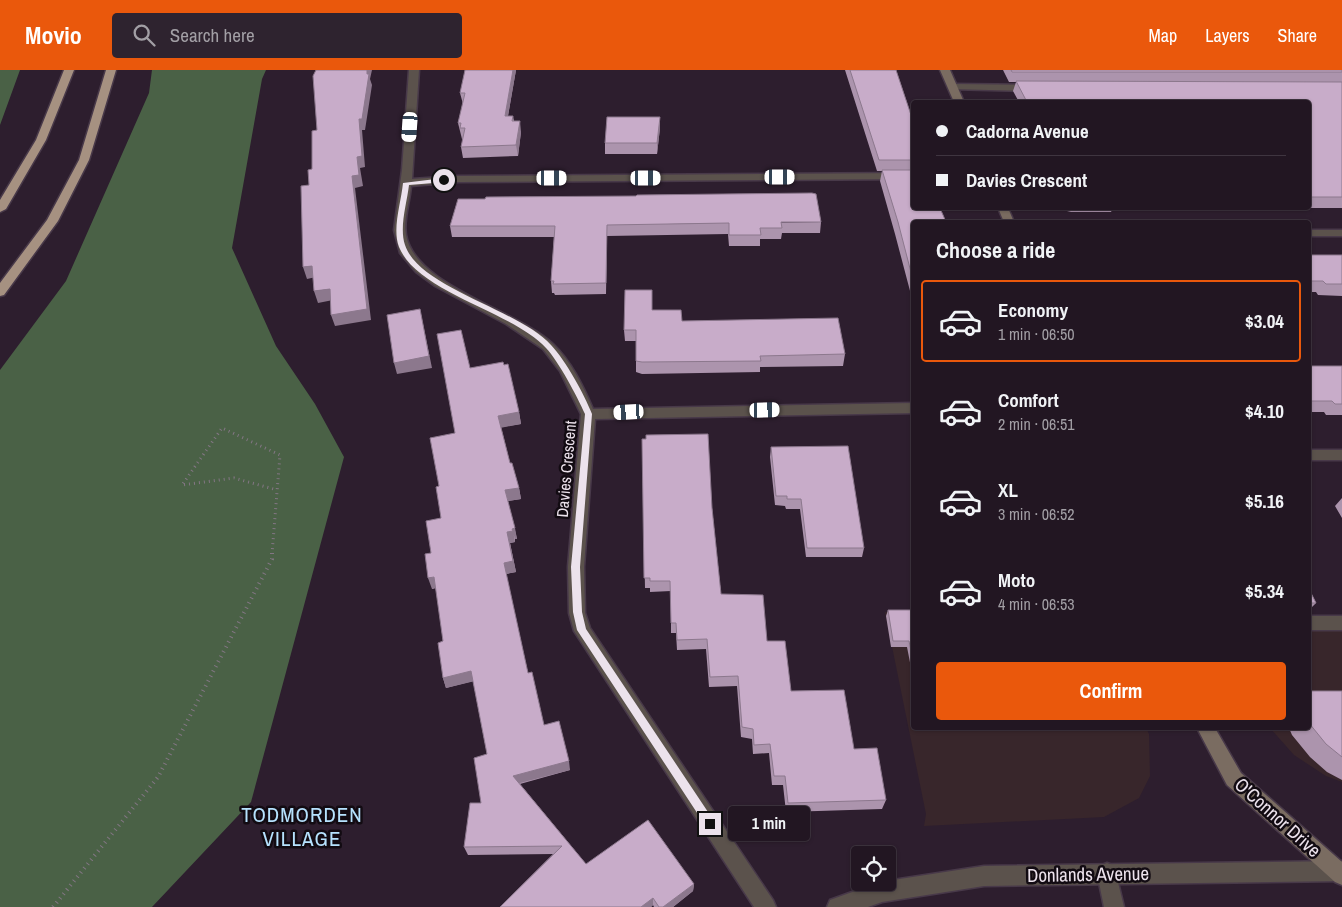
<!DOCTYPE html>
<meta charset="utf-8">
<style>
body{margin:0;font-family:"Archivo Narrow",sans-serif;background:#2e232f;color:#f1f3f6;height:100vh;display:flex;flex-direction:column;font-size:19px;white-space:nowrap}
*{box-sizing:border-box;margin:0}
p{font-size:16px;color:#a29fa5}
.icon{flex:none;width:28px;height:28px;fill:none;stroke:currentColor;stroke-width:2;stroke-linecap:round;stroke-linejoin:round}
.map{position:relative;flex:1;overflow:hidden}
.panel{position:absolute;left:911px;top:150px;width:400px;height:510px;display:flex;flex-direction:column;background:#221622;border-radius:5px;box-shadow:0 1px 4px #0004,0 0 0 1px #3f3540}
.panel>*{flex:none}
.banner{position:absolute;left:911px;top:30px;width:400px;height:110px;border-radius:5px;box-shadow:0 1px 4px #0004,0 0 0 1px #3f3540;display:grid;align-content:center;height:110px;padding:0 25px;background:#221622}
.tools{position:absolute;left:851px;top:776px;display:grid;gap:10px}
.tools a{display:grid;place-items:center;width:45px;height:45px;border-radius:5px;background:#221622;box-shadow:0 1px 4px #0004,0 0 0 1px #3f3540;font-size:25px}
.end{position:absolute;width:22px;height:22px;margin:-11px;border:6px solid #ece2ec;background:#111;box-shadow:0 0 0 2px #111}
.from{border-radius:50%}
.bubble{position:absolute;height:35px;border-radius:5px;background:#221622;box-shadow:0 1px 4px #0004,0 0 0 1px #3f3540;font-size:16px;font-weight:700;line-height:35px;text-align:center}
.car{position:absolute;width:15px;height:30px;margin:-15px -8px;border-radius:6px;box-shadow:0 0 4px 1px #0007;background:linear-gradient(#fff 24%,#345 0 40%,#fff 0 76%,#345 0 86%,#fff 0)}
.banner b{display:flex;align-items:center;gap:18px;height:48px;font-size:19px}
.banner b+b{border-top:1px solid #3f3540}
.banner i{width:12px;height:12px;background:#f1f3f6}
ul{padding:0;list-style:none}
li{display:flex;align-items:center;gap:15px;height:82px;margin:0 10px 8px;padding:0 15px;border:2px solid transparent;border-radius:5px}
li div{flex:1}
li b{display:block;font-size:19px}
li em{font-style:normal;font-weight:700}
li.active{border-color:#ea580c}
li>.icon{width:45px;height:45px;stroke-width:1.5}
h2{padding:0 25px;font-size:22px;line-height:60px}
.cta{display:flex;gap:10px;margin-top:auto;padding:10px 25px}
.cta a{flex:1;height:58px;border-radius:5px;background:#ea580c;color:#fff;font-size:20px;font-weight:700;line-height:58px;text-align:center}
header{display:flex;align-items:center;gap:30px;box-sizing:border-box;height:70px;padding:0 25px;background:#ea580c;color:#fff}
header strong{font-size:24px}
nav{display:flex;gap:28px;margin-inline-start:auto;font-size:18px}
.search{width:350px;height:45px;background:#2e232f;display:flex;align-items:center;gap:12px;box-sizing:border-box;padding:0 18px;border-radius:5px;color:#a29fa5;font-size:19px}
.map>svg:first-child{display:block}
.commercial{fill:#38262b}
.forest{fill:#4a6146}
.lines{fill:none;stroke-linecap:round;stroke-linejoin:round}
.service-casing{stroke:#483949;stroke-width:3}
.minor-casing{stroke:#483949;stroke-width:3}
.tertiary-casing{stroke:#483949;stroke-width:3}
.secondary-casing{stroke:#483949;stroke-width:3}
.motorway-casing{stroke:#483949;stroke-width:3}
.path-far1{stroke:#837684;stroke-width:3;stroke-dasharray:1 4;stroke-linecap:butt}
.path{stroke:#837684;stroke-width:4;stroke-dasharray:1 4.5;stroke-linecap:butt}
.service{fill:#5b524c;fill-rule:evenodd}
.minor{fill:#5b524c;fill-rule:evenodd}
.tertiary{fill:#5b524c;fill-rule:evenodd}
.secondary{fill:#7a6c61;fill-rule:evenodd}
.motorway{fill:#a69181;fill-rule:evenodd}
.wall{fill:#ac94ad}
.shaded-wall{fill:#8c788d}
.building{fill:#c8acc9;stroke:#8c788d}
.route{fill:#ece2ec}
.labels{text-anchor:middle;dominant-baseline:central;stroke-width:5;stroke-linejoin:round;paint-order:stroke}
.street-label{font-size:16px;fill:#ece2ec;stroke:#120b12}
.near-street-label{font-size:19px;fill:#ece2ec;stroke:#120b12}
.near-neighbourhood-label{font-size:21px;letter-spacing:1px;fill:#b6e2fe;stroke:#120b12}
</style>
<header>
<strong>Movio</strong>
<div class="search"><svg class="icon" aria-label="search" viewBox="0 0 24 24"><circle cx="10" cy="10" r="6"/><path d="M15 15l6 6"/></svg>Search here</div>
<nav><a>Map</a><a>Layers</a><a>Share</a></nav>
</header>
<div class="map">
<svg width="1342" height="837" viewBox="0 0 1342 837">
<rect width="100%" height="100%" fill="#2d1e2e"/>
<path class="commercial" d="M885,542H914V658H1146L1149,664L1150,706L1139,728L1104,747L924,756L926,744Z
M1309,545H1342V712L1326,706L1294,685L1270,658H1309Z"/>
<path class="forest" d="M0,0H20L0,55Z
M152,0H266L262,9L232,178L276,276L315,334L344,387L251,732L152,837H0V300L66,211L149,23Z"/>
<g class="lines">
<defs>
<path id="service" d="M1309,546H1342V560H1309Z
M1107,793L1114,796L1124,837H1104L1097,803L1100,796Z"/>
<path id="minor" d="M409,0H419L412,109L458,106L914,103V109L458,112L411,116C410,132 403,149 406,165C415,216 517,240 553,274C571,291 583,316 593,339L914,333V343L595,349L584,497L585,543L590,558L773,830L776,837H754L574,561L569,543L568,497L581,344L560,301L543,279L506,254L435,216L416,202L400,183L394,160L402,100Z
M952,14L1033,15L1038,18L1033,21L949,19V15Z
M1309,160H1342V166H1309Z
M1309,380H1342V390H1309Z"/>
<path id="tertiary" d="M1342,791V811L984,816L882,832L868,837H827L830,830L880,812L984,796Z"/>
<path id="secondary" d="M940,0H950L964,32H954Z
M998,138H1008L1014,152H1004Z
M1197,658H1215L1241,703L1342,792V815L1335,812L1227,715Z"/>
<path id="motorway" d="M64,0H74L46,70L6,139L0,142V130L36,70Z
M106,0H116L89,90L58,151L4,225L0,226V213L47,150L79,90Z"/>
</defs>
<use href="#service" class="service-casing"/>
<use href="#minor" class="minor-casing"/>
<use href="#tertiary" class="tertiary-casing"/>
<use href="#secondary" class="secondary-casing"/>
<use href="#motorway" class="motorway-casing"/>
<path class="path-far1" d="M272,484L280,385L222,358L182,415L234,408L277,420"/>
<path class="path" d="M53,837L158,707L272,489V483"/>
<use href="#service" class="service"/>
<use href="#minor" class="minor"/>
<use href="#tertiary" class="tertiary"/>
<use href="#secondary" class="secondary"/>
<use href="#motorway" class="motorway"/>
</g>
<path class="wall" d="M516,0L508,46H513L514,51L521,62L518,86L463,88L461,77L463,69H462L458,53L463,34L460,23Z
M845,0H896L914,54V236L895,164L880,111L882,101H877Z
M1003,0H1342V138H1113L1111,142H1071L1067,141L1066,138H1309V32H1019L1013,21L1016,12H1009Z
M660,47V58L657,84H605V73Z
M821,152L820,163H782L781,169H760V176H729L728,164L607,166L606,224L555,225L554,223H552L551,211L554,167H452L450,156Z
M1309,185H1342V226L1318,225L1316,222H1309Z
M653,240L682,251L845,284L843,296L760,297V302L642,304L636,302V271H625L624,260Z
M1309,296H1342V345H1326L1324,342H1309Z
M470,298L519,342L521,354L501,357L510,393L519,418L521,429L508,431L517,469H515V472L510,473L516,502L506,504L528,603L544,655L570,700L520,714L586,794L694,814L693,821L673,837H654L653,835L651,837H500L553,784L468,785L464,777L481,733L487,684L473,611L446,618L443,608V571L436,518L432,519L431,483L441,448L439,416L455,363Z
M642,369L712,438L721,524L767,571L791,621L854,679L886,730L882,739L786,742L783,715H772L769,683L753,684L752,669L741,667L737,616L709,617L706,579L677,580L676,563H671V521L650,522V518H645Z
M771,377L864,478L862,487H806L800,439H786L785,436L775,435L770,387Z
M1342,428V448L1335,436Z
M1309,519L1316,533L1309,540Z
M888,540H914V613L907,577H891L886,546Z
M1309,621H1342V710L1327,702L1310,687L1292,665L1289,658H1309Z
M923,658H1002L923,659Z"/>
<path class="shaded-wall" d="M367,0H372L370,9L372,15L365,60H362L365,97L360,98L363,116L355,118L371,250L335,256L331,245L352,106L357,87L359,49Z
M513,0H516L506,57L505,46Z
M660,47V58L657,84V73Z
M520,51L521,62L518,86L516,75Z
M312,196L316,207L307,209L303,197Z
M330,219L333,230L318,233L314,221Z
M420,239L432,298L397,304L394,293Z
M519,342L521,354L500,358L498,346Z
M519,418L521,429L508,431L505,420Z
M515,458L517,469H515L512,459Z
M513,461L515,472L510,473L516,502L506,504L504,493L507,462Z
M434,507L438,517L432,519L428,508Z
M471,601L475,611L446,618L443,608Z
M569,691L570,700L516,714L513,706Z
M694,814L693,821L673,837H663Z
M653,828V835L651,837H641Z"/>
<path class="building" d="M316,0H367V4H369L362,49H359L362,86L357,87L359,105L352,106L367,239L331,245L330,219L314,221L312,196L303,197L301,116L309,115L308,100L312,99V61L317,60L313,6Z
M465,0H513L505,46H513L512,51H520L516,75L461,77L465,58H460L461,53H458L465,23H460Z
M850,0H896L914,54V90H879Z
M1011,0H1342V2H1012Z
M1016,11L1342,12V127H1309V32H1027Z
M607,47H660L657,73H605Z
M882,100H914V138H940L946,152H914V214L898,152Z
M812,123L816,124L821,152H781L782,158H760L761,165H729V153L607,155L606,213L553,214L554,211H551L555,156H450L458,129H485L486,127L636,126L637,125Z
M1309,185H1342V214H1326L1323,211H1309V187H1311Z
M625,220H652V240H681L682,251L838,248L845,284L760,286L761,291L642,292L636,291V260H624Z
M420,239L429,286L394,293L387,245Z
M461,260L470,298L503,292L504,295L508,294L519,342L498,346L510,393H512L519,418L505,420L515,458L512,459L513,461L507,462L513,491L504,493L528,603L532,602L544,655L559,651L569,691L513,706L586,794L648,750L694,814L663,837H659L653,828L641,837H500L562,776L464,777L470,733H481L474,688L487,684L471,601L443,608L438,573L443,571L434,507L428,508L425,484L431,483L426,451L441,448L436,417L439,416L430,368L455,363L437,264Z
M1309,296H1342V334H1335L1332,331H1309Z
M708,364L712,438L721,524L763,525L767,571H785L791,621L844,620L854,679L877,678L886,730L788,733L785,706H774L770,674L754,675L753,659L742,657L738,606L710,607L707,569L677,570L676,553H671L670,511H650V508H644L642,369H646V365Z
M848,376L864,478H807L801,429H787V426H776L771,377Z
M1309,519L1316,533H1309Z
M888,540H914V597L909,571H893Z
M1309,621H1342V687L1326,674L1309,653Z"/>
<path class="route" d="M444,108L446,112L409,115C407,133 399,157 405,175C419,218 520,240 551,275C566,291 584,324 592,344L580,497L582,542L586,559L716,754L714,758L710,760L707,758L577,560L573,542L571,497L585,344C577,326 559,292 546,278C512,241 418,223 399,177C392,159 401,133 403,113Z"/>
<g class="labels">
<g class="street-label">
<text transform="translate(566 399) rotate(-85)">Davies Crescent</text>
</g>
<g class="near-street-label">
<text transform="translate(1278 747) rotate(42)">O'Connor Drive</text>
<text transform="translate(1088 804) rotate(-1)">Donlands Avenue</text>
</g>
<g class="near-neighbourhood-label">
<text x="302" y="744">TODMORDEN<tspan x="302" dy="24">VILLAGE</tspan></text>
</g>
</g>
</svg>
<div class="tools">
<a><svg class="icon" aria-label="locate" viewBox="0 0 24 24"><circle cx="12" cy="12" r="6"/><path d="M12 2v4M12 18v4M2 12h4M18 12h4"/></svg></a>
</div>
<i class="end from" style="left:444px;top:110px"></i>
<i class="end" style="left:710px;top:754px"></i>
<div class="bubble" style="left:728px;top:736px;width:82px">1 min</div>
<i class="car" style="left:410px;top:57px;rotate:184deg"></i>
<i class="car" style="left:780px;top:107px;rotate:90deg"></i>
<i class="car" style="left:552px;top:108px;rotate:90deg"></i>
<i class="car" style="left:646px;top:108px;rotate:90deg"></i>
<i class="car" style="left:765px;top:340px;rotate:89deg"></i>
<i class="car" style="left:629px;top:342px;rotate:267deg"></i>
<div class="banner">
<b><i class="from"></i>Cadorna Avenue</b>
<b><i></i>Davies Crescent</b>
</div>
<section class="panel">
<h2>Choose a ride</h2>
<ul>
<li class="active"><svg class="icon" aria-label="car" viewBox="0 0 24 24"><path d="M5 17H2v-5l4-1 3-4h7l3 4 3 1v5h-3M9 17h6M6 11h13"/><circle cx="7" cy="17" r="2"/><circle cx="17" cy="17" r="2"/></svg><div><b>Economy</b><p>1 min · 06:50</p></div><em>$3.04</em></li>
<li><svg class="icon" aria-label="car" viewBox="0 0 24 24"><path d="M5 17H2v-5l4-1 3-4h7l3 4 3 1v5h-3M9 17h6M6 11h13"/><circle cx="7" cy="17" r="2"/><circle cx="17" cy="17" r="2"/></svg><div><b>Comfort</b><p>2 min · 06:51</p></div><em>$4.10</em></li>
<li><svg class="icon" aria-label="car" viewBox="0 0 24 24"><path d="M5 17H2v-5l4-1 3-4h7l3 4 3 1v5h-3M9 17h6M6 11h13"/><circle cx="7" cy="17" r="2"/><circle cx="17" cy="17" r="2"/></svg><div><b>XL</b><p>3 min · 06:52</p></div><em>$5.16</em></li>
<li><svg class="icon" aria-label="car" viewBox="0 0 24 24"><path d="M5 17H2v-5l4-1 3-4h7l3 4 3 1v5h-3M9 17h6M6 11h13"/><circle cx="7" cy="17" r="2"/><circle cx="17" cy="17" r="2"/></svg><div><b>Moto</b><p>4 min · 06:53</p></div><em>$5.34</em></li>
</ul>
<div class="cta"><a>Confirm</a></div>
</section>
</div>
